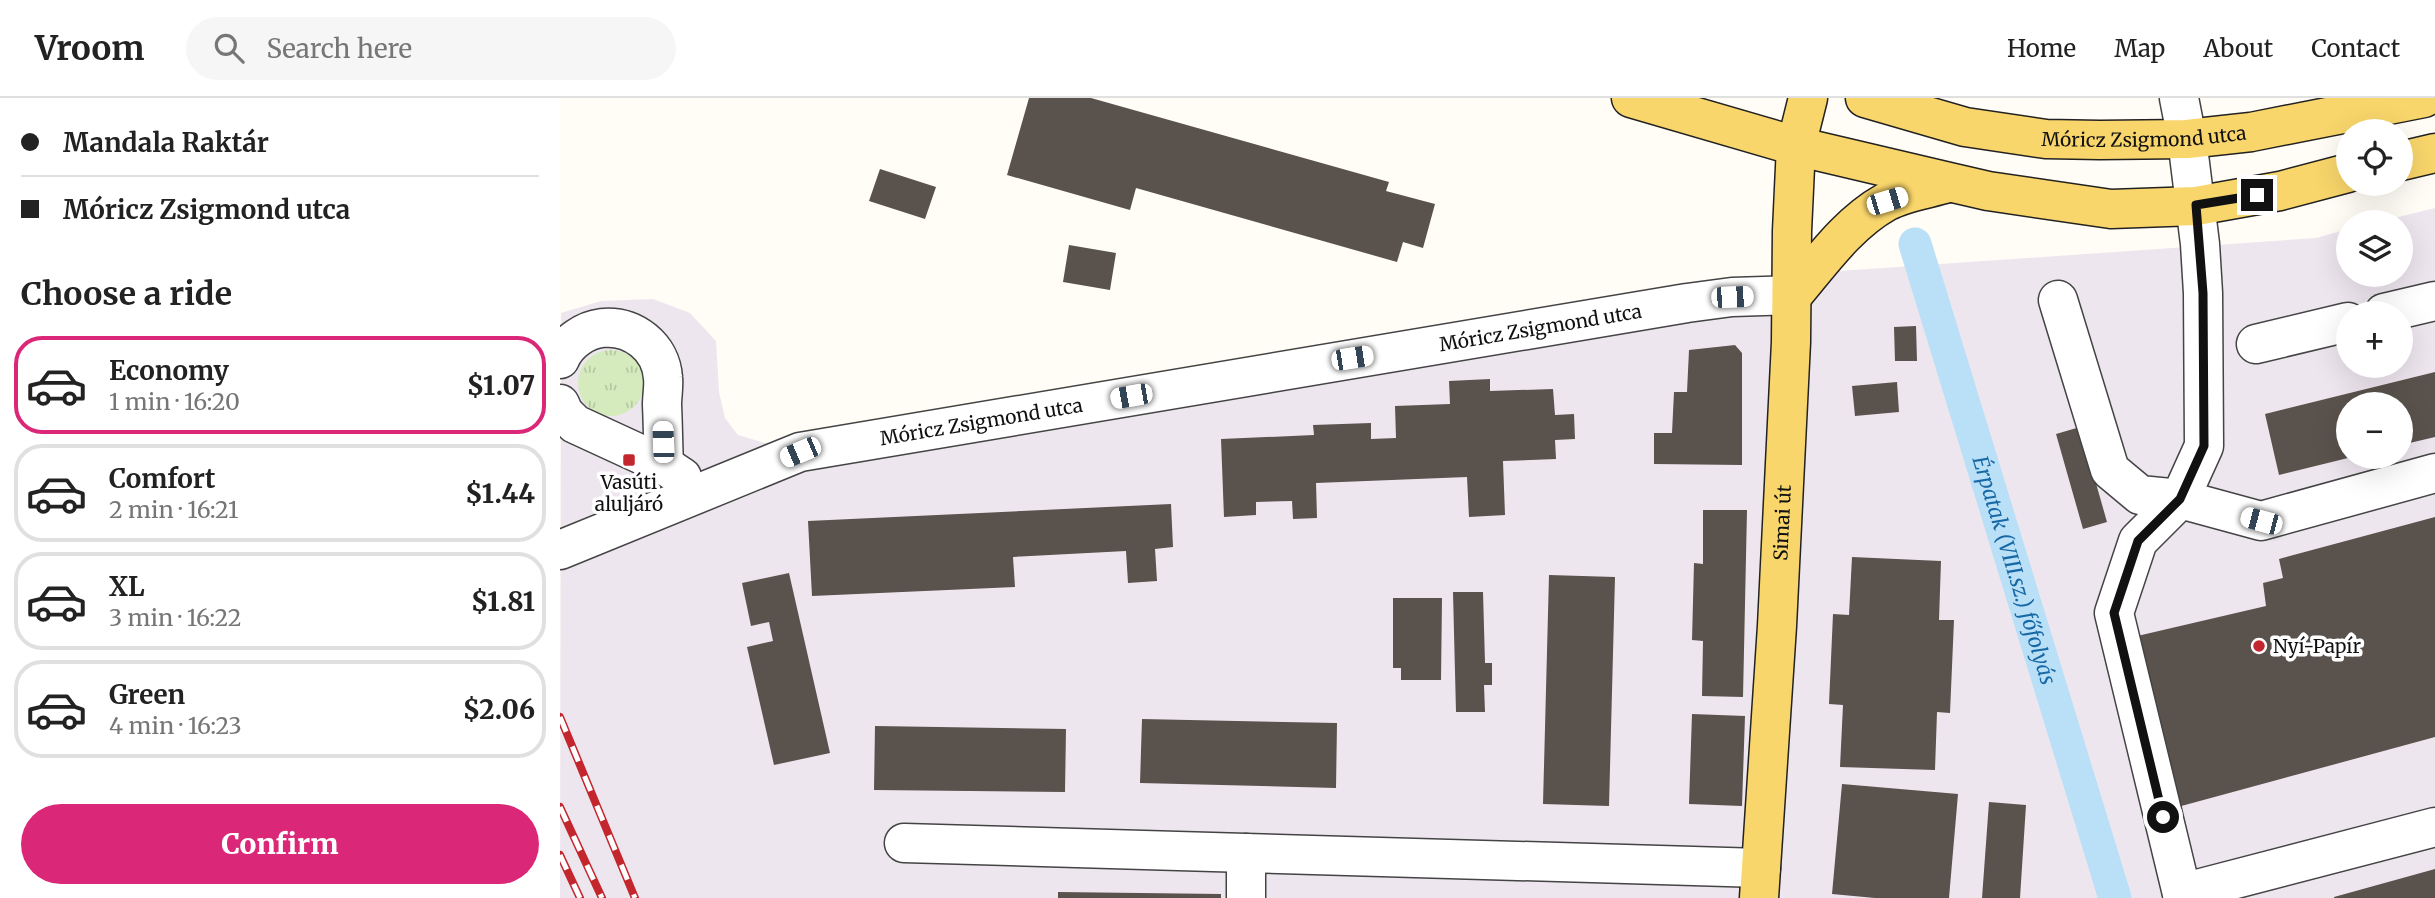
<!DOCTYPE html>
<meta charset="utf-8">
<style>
body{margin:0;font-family:Merriweather,serif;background:#f6f6f6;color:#222;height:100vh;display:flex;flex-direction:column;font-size:26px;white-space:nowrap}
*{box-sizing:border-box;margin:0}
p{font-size:23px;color:#767676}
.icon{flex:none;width:38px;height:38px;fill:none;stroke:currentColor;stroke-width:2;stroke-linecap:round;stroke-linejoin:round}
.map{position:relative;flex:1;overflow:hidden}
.panel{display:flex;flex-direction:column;background:#fff;width:560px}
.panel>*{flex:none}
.banner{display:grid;align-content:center;height:154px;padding:0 21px;background:#fff}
.buttons{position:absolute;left:1776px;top:21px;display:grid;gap:14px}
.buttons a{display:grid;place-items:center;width:77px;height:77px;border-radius:50%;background:#fff;box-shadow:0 7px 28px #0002;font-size:35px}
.end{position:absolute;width:32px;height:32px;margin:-16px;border:9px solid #111;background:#fff;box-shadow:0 0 0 4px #fff}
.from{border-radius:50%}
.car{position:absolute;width:21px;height:42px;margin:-21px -10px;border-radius:9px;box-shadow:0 0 5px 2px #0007;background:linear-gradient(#fff 24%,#345 0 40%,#fff 0 76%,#345 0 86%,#fff 0)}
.banner b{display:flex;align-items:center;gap:24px;height:66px;font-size:26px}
.banner b+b{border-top:2px solid #e0e0e0}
.banner i{width:18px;height:18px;background:#222}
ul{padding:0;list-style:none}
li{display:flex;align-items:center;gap:21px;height:98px;margin:0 14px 10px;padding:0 7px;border:4px solid #e0e0e0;border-radius:28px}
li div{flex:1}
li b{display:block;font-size:26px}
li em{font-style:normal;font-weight:800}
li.current{border-color:#db2777}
li>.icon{width:63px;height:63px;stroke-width:1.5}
h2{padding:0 21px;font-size:32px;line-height:84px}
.button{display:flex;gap:14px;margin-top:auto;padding:14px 21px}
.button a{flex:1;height:80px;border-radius:42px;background:#db2777;color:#fff;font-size:28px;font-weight:800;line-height:80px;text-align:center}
header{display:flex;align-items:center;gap:42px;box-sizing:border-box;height:98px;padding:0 35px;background:#fff;border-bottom:2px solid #e0e0e0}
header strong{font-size:33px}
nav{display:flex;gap:38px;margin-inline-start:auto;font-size:24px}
.search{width:490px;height:63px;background:#f6f6f6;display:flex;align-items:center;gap:18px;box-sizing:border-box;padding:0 24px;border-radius:38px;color:#767676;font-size:26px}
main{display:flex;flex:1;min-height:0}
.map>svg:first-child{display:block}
.industrial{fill:#eee6ef;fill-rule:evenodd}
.grass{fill:url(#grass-tufts)}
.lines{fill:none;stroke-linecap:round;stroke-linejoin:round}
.canal{stroke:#b9e0f7;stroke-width:33}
.building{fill:#5a524d}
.minor-casing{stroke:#444;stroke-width:41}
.major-casing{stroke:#222;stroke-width:41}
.minor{stroke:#fff;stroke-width:38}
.major{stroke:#f9d66b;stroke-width:38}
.rail-casing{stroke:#c4262e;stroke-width:8}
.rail{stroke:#fff;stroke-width:5;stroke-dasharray:16;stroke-linecap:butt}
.route{stroke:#111;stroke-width:9}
.poi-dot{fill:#c4262e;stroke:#fff;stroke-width:2.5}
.labels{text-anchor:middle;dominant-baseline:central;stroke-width:7;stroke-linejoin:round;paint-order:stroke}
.street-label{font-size:19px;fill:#111;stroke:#fff}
.poi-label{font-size:19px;fill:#111;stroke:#fff}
.water-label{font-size:21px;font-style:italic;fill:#1768a6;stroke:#fff}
</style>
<header>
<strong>Vroom</strong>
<div class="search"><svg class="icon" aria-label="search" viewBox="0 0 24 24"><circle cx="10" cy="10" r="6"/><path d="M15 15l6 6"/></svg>Search here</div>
<nav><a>Home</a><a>Map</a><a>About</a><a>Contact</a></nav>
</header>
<main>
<section class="panel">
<div class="banner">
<b><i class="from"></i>Mandala Raktár</b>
<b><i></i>Móricz Zsigmond utca</b>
</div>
<h2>Choose a ride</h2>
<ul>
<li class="current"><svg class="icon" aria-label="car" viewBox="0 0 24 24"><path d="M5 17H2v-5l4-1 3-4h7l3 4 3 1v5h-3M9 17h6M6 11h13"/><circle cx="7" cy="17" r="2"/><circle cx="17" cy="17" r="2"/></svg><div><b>Economy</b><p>1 min · 16:20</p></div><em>$1.07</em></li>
<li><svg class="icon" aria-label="car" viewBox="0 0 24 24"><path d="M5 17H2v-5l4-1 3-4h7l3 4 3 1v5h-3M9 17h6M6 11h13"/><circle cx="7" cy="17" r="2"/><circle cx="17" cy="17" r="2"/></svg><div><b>Comfort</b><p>2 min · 16:21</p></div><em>$1.44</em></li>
<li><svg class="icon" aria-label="car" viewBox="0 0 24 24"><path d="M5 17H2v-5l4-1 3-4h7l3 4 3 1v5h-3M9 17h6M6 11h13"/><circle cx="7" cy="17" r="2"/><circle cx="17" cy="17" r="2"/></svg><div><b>XL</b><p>3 min · 16:22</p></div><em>$1.81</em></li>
<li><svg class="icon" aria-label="car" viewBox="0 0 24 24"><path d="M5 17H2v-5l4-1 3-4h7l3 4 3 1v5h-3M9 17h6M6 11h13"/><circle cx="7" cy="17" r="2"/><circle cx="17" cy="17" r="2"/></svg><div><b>Green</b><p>4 min · 16:23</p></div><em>$2.06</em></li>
</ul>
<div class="button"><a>Confirm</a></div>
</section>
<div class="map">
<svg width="1875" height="800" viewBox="0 0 1875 800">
<defs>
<pattern id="grass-tufts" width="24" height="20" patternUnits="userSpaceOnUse" patternTransform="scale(1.75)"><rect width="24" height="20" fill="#d5ebbd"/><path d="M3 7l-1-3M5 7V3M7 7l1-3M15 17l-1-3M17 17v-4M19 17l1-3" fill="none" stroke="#b6c8a1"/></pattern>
</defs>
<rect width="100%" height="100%" fill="#fffdf5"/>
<path class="industrial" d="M1875,110V800H0L1,215L41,203L93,201L130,215L156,243L159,294L165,320L178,337L208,346H240L1209,178L1756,140L1788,131V177H1841V124H1818ZM1788,215H1841V268H1788ZM1788,306H1841V359H1788Z"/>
<path class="grass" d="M18 285a33 33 0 1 1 66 0a33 33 0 1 1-66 0Z"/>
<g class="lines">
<path class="canal" id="s1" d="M1355,146L1555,800"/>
</g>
<path class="building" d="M469,0H531L829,84L826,93L875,106L863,150L843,144L837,164L576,90L570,112L447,77Z
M320,71L376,89L365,121L309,103Z
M509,147L556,155L550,192L503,184Z
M1356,228L1357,263H1335L1334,229Z
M1175,247L1182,255V367L1094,366V335H1112L1114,294H1127L1129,252Z
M1875,274V339L1841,347V306H1788V360L1719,377L1705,316Z
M930,281V293L993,291L995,317L1014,316L1015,341L995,342L996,361L943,363L945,417L909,419L907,379L756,385L757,420L733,421L732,403L696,404V417L664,419L661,341L754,337L753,327L811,325V341L836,340L835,308L890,306L889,283Z
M1337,284L1339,314L1295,318L1292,288Z
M1520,329L1547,424L1523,431L1496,336Z
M611,406L613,449L595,451L597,483L568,485L566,453L453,459L455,489L252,498L248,423Z
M1143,412H1187L1183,599L1142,598L1143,543L1132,542L1134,465L1143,466Z
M1875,419V639L1614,710L1573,539L1706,508L1703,485L1723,480L1719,461Z
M1292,459L1381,463L1379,522H1394L1390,615L1377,614L1375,672L1280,669L1283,607L1269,606L1273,516L1289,517Z
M229,475L270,655L214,667L187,549L213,543L209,524L191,528L182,485Z
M989,477L1055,479L1049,708L983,706Z
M893,494H923L925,565H932V587H924L925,614H896Z
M833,500H882L881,582H841V570H833Z
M1132,616L1185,618L1182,708L1129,706Z
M582,621L777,625L776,690L580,685Z
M315,628L506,631L505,694L314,692Z
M1282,686L1398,696L1389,800H1315L1272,796Z
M1429,704L1466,707L1460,800H1422Z
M1875,771V800H1774V799Z
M498,794L661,796V800H498Z"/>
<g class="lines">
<defs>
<g id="minor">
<path d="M1619,0L1627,41L1640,146L1643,195L1644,348L1620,401L1578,443L1554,515L1623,800"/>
<path d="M1498,202L1550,372L1580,397L1620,401L1701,423L1875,375"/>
<path d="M1824,215L1875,203"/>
<path d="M1696,246L1788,224"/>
<path d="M0,261C7,244 25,232 42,230C73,227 101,249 103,280C104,288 102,298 102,307C103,327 103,347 104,367"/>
<path d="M0,306L4,315L15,326L104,367L122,379"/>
<path id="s2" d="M0,452L240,354L1127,205L1172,199L1233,197"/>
<path d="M344,745L1201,770"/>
<path d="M686,755V800"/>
<path d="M1622,795L1875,729"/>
</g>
<g id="major">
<path d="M1071,0L1236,48L1389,84L1428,93L1551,111L1636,108L1720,93L1788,75"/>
<path id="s3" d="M1305,0L1405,29L1486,41L1540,42L1627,41L1691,34L1864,0"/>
<path d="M1841,63L1875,55"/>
<path d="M1233,197C1261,164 1287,126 1326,104C1344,94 1369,91 1388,85"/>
<path id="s4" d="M1199,800L1217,528L1231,244L1232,133L1236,48L1248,0"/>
</g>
</defs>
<use href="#minor" class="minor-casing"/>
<use href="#major" class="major-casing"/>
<use href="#minor" class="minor"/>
<use href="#major" class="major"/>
<defs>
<path id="rail" d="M0,619L75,800
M0,709L42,800
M0,757L20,800"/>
</defs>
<use href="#rail" class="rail-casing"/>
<use href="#rail" class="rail"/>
</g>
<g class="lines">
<path class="route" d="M1603,719L1554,515L1578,443L1620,401L1644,348L1643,195L1636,107L1697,97"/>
</g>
<g class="poi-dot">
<rect x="62" y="355" width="14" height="14" rx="3.5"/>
<circle cx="1699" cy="548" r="7"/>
</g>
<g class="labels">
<g class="street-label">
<text stroke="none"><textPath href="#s3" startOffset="284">Móricz Zsigmond utca</textPath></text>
<text stroke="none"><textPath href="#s2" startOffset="1010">Móricz Zsigmond utca</textPath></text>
<text stroke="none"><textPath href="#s2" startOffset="443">Móricz Zsigmond utca</textPath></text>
<text stroke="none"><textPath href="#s4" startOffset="376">Simai út</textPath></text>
</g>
<g class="poi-label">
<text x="69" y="384">Vasúti<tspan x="69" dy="22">aluljáró</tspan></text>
<text x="1713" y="548" text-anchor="start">Nyí-Papír</text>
</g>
<g class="water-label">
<text stroke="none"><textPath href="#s1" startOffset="341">Érpatak (VIII.sz.) főfolyás</textPath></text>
</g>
</g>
</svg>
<div class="buttons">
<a><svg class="icon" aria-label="locate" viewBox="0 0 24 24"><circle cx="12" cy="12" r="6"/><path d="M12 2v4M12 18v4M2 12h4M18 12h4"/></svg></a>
<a><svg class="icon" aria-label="layers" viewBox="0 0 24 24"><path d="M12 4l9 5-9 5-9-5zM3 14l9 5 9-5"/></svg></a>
<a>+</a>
<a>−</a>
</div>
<i class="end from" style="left:1603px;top:719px"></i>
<i class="end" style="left:1697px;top:97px"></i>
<i class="car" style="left:1327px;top:103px;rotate:73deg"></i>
<i class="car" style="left:1172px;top:199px;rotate:88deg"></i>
<i class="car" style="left:792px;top:260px;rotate:81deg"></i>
<i class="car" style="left:571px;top:298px;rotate:260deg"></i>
<i class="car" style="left:103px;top:344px;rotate:358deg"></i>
<i class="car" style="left:240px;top:354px;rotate:247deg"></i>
<i class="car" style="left:1701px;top:423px;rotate:285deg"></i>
</div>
</main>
